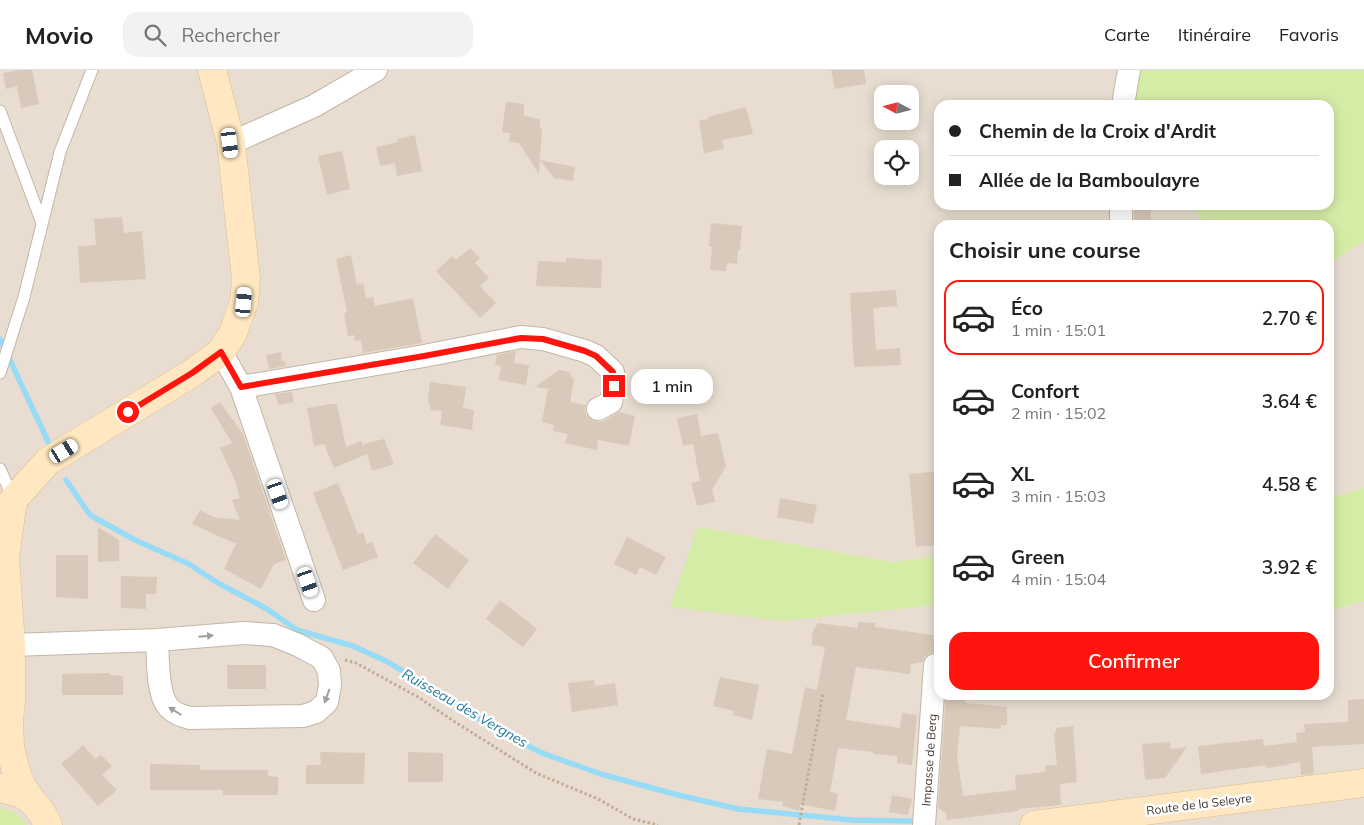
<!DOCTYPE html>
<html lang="fr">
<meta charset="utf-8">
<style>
body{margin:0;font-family:Mulish,sans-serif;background:#f2f2f2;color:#222;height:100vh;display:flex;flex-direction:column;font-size:19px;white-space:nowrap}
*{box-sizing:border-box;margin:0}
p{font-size:16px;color:#767676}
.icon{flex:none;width:28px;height:28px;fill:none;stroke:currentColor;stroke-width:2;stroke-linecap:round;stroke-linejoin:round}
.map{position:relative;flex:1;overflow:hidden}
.details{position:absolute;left:934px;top:150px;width:400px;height:480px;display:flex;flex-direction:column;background:#fff;border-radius:15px;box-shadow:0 2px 12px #0003}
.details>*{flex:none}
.hud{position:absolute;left:934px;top:30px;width:400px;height:110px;border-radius:15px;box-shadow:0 2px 12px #0003;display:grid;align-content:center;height:110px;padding:0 15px;background:#fff}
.needle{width:32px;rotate:277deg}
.buttons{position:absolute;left:874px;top:15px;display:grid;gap:10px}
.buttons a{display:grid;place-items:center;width:45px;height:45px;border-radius:10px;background:#fff;box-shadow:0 2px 12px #0003;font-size:25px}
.end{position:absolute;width:22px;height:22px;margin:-11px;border:6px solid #ff150e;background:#fff;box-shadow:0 0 0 2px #fff}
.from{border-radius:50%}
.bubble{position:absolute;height:35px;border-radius:15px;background:#fff;box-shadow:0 2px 12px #0003;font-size:16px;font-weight:600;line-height:35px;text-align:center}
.car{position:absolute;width:15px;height:30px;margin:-15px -8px;border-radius:6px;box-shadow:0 0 4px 1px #0007;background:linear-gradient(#fff 24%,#345 0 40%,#fff 0 76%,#345 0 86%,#fff 0)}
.hud b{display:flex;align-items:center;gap:18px;height:48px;font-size:19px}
.hud b+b{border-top:1px solid #e0e0e0}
.hud i{width:12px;height:12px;background:#222}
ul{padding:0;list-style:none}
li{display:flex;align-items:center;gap:15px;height:75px;margin:0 10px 8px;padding:0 5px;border:2px solid transparent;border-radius:15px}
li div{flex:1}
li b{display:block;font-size:19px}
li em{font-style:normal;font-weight:600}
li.active{border-color:#ff150e}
li>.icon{width:45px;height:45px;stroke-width:1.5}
h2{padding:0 15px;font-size:22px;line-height:60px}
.action{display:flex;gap:10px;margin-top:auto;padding:10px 15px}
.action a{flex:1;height:58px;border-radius:15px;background:#ff150e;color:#fff;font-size:20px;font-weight:600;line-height:58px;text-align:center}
header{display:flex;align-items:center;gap:30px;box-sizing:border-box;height:70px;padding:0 25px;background:#fff;border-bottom:1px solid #e0e0e0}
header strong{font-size:24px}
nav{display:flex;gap:28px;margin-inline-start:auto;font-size:18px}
.search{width:350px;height:45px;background:#f2f2f2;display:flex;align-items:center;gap:12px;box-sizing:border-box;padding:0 18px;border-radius:15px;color:#767676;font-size:19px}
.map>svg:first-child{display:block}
.residential{fill:#e8ddd0;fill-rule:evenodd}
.green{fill:#d5eca6}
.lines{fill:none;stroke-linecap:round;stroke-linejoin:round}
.stream{stroke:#98dbf7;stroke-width:5.5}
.building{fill:#d9c9ba}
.lane-casing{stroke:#c2b6a7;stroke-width:13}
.street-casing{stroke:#c2b6a7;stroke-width:24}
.secondary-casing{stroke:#dabe8f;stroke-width:29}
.path{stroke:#c2ad94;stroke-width:3;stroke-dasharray:2.5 2.5;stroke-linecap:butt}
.lane{stroke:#fff;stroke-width:11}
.street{stroke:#fff;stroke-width:22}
.secondary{stroke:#ffe8c1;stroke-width:28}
.oneway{fill:#a29e98}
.route{stroke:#ff150e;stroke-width:6}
.labels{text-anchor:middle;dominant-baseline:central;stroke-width:5;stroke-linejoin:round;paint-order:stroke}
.street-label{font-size:12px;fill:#453c32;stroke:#fff}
.water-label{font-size:14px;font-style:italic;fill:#1f7aa2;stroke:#fff}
</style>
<header>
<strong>Movio</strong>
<div class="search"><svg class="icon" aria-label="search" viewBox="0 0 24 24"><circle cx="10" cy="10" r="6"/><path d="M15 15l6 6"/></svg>Rechercher</div>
<nav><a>Carte</a><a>Itinéraire</a><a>Favoris</a></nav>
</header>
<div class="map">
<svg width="1364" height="755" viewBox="0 0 1364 755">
<rect width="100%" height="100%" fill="#f3ece2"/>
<path class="residential" d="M0,0H1136L1130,35H939V135H1191L1206,155H939V486L893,492L698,457L782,551L939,535V625H1329V541L1364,531V755H0ZM882,24H910V51H882ZM882,79H910V106H882Z
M1364,171V418L1329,428V194Z"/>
<path class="green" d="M1136,0H1364V171L1329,194V155H1206L1191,135H1329V35H1130Z
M1364,418V531L1329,541V428Z
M698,457L893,492L939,486V535L782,551L670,537Z
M0,738C11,740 21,745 27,755H0Z"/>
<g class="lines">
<path class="stream" d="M0,269L52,380
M66,410L90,445L135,470L189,494L218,513L267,539L297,560L353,576L386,591L445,626L495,659L542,683L601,704L678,725L738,739L852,750L911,751"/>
</g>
<path class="building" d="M21,0H32L39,34L21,38L17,16L6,19L3,3Z
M831,0H864L866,14L835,19Z
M506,32L524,34V46L540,49V58H542L539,104L519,73L509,72L510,63L502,62Z
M746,37L753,64L722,70L724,79L704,83L699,51L708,49V47Z
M415,65L422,101L397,106L395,93L380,96L376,77L398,72L397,69Z
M342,81L350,119L327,125L318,86Z
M540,90L575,97L573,111L554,108Z
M1134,135H1151V153H1134Z
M122,147L124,163L142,161L146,209L80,213L78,176L96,175L94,149Z
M711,153L742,156L740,180H738L737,194L727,193L726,201L710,200L712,177H709Z
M470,178L480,188L475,193L489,208L480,216L496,233L480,248L436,201L452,186L456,190Z
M351,185L357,215L363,213L366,228L373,227L375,236L413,228L422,273L363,283L361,270L355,271L354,265L348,266L344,243L347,242L336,189Z
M566,188L602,190L601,218L536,216L538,191L566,192Z
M896,220L897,236L873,238L876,280L900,278L901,295L854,297L850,223Z
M516,281L514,293L529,295L526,315L499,310L501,296L495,295L497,285Z
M281,282L282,292L284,291L286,296L269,299L266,285Z
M559,300L569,302L574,310L570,332L586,335L585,339L586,345L592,350L598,352L604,351L619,342L635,346L629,376L598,370L597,380L565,373L568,364L553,361L554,355L542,352L548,319L535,317Z
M430,312L466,317L463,338L474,340L472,360L440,355L442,341L431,340L428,331Z
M292,322L294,332L278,335L275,324Z
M220,332L243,364L286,490L274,494L261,519L224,499L236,474L192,454L200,440L213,447L240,450L232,430L240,428L235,411L220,378L232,373L211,338Z
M330,334H337L346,377L361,371L365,380L363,374L384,369L394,394L372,401L367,384L334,398L324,374L314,376L307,338Z
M697,344L701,366L718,363L726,396L712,420L715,432L697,436L691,413L700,411L693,374L683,376L677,348Z
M939,401V475L916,477L909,404Z
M338,413L358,464L363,462L367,474L372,472L378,487L343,500L313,423Z
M780,428L817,435L813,454L777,447Z
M98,457L119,470V491L98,492Z
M435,464L469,490L448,519L413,493Z
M627,467L666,487L656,505L640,497L636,505L614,494Z
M56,485H88V529L56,527Z
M121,506L157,507L156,524H146V539L121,538Z
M500,530L537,559L523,577L486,549Z
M859,552L875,553V557L933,565V569L939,570V583L935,582L930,583L924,587L923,592L911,594L910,604L856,597L846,650L900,658L902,643L917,645L912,695L897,693V686L873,684V682L838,678L830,722L838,724L835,741L800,734L799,741L782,736L783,732L758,729L767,679L792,684L805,617L817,620L825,577L812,575V563L818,553L857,558Z
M227,595H266V619H227Z
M110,603V605L123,606V625H62V604Z
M720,607L759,615L752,650L733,645L734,641L713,636Z
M594,610L595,616L615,613L618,635L572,642L568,613Z
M946,625H966L965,633L1007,637V655H1001V659L960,656L957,686L963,726L1016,720L1015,705L1045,702V696L1057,695L1054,664L1056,662V658L1073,656L1077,712L1060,714L1061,735L1018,739V741L947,750L946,743L938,738Z
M1364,629V674L1312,677L1314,704L1301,705L1300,692L1288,694V695L1266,698V695L1201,704L1198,676L1263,669L1264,676L1297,672L1296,663L1305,662L1304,654L1348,652V630Z
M1170,672L1171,679L1187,677L1165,708L1145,710L1142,674Z
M83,675L95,689L101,685L112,696L102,705L117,720L98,736L61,694Z
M320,682L365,683L364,714H306V695H321Z
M408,682L443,683V712H408Z
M150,694L200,695V700H268V706L278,707V725H223V720H150Z
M892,725L912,729L908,745L889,742Z"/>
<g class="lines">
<defs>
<path id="lane" d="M0,41L42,153
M0,303L24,227L60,82L92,0
M0,399L13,428"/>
<path id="street" d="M1123,35L1129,0
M231,73L314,36L376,0
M1121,155V135
M221,282L241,317L314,530
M241,317L424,286L521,267L543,269L585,281L596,286L613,302L614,316L611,332L598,339
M11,575L157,570L244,563L273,565L298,575L322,588L329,601L330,615L327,632L316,642L303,646L190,648C182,646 172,643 167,635C157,622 158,587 157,570
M924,755L935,595"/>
<path id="secondary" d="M0,718C7,720 14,721 21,724C33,729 43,743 48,755
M33,732L22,717L17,705L10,678L9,649L11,632V575L5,487L13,430L48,391L192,303L221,282L233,263L244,232L246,209L231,73L212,0
M1034,755L1364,713"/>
</defs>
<use href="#lane" class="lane-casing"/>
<use href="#street" class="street-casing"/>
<use href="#secondary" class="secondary-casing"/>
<path class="path" d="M345,590L356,593L418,627L455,652L536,703L598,729L633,749L658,755
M799,755L823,623"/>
<use href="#lane" class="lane"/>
<use href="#street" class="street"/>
<use href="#secondary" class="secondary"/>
</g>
<defs><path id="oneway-solid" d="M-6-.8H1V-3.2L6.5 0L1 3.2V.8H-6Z" transform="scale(1.25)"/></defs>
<g class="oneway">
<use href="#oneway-solid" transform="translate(206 566) rotate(-5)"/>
<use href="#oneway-solid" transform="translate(327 626) rotate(110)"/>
<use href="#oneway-solid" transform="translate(175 641) rotate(-148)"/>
</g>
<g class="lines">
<path class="route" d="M128,342L192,303L221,282L241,317L424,286L521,268L543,269L585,281L596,286L613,302L614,316"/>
</g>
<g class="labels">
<g class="street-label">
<text transform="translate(929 690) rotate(-86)">Impasse de Berg</text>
<text transform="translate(1199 734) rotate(-7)">Route de la Seleyre</text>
</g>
<g class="water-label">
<text transform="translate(465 638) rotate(30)">Ruisseau des Vergnes</text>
</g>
</g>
</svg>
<div class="buttons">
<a><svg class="needle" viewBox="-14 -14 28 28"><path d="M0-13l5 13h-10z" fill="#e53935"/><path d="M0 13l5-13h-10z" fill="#767676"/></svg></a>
<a><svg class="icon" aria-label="locate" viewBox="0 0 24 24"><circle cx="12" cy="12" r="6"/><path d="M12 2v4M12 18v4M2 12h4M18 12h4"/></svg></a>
</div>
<i class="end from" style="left:128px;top:342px"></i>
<i class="end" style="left:614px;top:316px"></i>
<div class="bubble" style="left:631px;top:299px;width:82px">1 min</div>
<i class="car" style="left:230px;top:73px;rotate:173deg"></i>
<i class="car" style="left:244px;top:232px;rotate:5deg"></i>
<i class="car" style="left:64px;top:381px;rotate:59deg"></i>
<i class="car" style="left:278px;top:424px;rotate:161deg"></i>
<i class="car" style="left:308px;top:512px;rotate:161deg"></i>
<div class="hud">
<b><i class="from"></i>Chemin de la Croix d'Ardit</b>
<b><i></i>Allée de la Bamboulayre</b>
</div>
<section class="details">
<h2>Choisir une course</h2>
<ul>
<li class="active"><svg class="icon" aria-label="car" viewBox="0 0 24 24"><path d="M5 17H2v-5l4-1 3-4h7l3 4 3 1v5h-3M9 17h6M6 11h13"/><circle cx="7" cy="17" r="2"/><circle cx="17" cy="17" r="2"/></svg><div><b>Éco</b><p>1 min · 15:01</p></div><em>2.70 €</em></li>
<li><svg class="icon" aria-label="car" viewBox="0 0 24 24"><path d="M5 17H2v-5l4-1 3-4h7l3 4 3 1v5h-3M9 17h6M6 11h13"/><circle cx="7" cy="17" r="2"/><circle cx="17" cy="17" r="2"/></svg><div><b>Confort</b><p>2 min · 15:02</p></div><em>3.64 €</em></li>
<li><svg class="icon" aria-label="car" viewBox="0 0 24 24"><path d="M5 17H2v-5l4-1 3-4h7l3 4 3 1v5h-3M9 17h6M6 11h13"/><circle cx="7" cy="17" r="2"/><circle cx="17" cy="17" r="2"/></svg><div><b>XL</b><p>3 min · 15:03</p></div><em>4.58 €</em></li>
<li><svg class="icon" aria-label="car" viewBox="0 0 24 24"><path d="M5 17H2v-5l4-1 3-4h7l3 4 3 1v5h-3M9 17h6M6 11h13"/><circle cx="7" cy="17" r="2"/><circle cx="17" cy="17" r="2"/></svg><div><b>Green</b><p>4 min · 15:04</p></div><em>3.92 €</em></li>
</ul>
<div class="action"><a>Confirmer</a></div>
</section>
</div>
